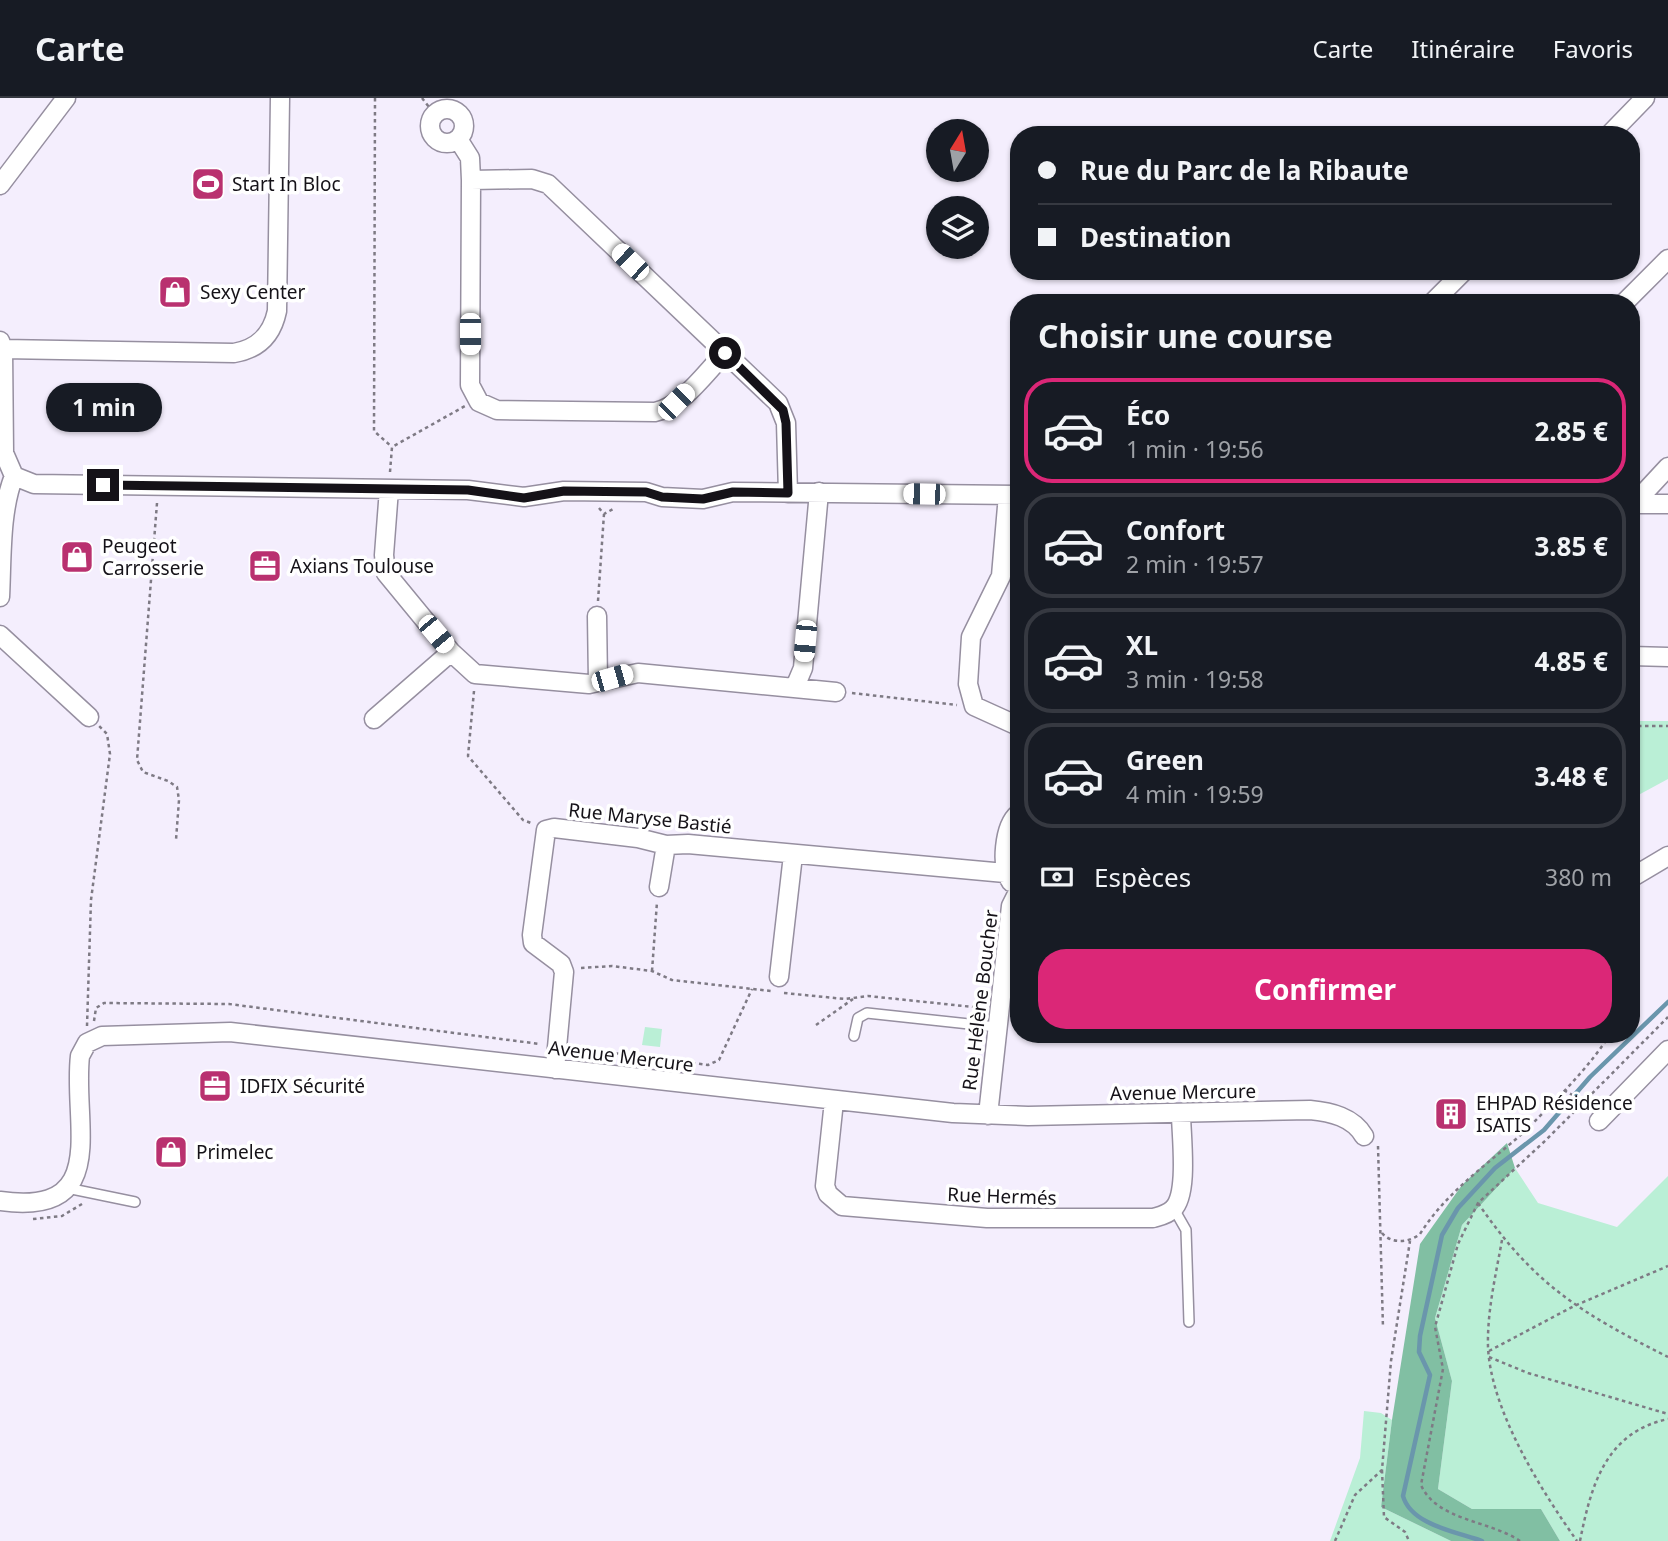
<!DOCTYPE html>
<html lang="fr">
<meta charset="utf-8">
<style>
body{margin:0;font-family:"Noto Sans",sans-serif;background:#242831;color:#f1f3f6;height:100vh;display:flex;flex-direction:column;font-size:26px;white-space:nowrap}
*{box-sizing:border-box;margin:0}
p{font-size:23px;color:#9ea1a6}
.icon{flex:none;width:38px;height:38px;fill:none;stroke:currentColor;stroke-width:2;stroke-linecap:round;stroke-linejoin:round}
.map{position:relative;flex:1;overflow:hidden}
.sheet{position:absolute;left:1010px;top:196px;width:630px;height:749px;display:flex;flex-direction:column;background:#171b24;border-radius:28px;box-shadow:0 2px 5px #0004}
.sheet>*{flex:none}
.top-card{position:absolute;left:1010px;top:28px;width:630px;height:154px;border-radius:28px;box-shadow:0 2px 5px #0004;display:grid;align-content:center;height:154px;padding:0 28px;background:#171b24}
.needle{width:46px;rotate:11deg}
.tools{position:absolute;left:926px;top:21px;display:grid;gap:14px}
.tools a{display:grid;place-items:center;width:63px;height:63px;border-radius:50%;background:#171b24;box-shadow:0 2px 5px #0004;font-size:35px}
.end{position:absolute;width:32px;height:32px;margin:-16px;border:9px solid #151218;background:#fff;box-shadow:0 0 0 4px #fff}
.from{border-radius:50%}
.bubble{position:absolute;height:49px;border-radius:24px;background:#171b24;box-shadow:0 2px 5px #0004;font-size:23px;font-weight:700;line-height:49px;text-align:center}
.car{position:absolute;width:21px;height:42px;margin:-21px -10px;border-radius:9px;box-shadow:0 0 5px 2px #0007;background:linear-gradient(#fff 24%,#345 0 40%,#fff 0 76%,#345 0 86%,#fff 0)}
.top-card b{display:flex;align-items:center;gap:24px;height:66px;font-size:26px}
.top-card b+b{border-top:2px solid #363941}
.top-card i{width:18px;height:18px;background:#f1f3f6}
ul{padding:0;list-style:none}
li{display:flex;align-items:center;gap:21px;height:105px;margin:0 14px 10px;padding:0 14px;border:4px solid #363941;border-radius:28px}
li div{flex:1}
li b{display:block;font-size:26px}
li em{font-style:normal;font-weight:700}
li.active{border-color:#db2777}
li>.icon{width:63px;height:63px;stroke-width:1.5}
h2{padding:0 28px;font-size:32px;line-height:84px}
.pay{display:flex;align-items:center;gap:18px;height:77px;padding:0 28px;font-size:26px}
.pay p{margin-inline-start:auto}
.primary-button{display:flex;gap:14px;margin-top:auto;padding:14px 28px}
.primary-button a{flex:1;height:80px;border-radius:28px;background:#db2777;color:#fff;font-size:28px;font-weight:700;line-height:80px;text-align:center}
header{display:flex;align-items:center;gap:42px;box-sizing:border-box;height:98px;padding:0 35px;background:#171b24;border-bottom:2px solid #363941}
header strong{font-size:33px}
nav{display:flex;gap:38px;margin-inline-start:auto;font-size:24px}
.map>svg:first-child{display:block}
.green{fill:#baefd6}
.forest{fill:#81bfa3}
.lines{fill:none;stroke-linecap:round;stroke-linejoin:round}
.stream{stroke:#6a96ac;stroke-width:4.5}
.lane-casing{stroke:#968fa0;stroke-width:12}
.street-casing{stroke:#968fa0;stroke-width:21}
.path{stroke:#7e7a84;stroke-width:2.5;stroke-dasharray:3.5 3.5;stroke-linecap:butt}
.lane{stroke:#fff;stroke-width:9}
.street{stroke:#fff;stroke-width:18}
.route{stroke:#151218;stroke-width:9}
.labels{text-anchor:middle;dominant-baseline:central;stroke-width:7;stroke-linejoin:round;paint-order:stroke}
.poi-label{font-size:19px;fill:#151218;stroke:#fff;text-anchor:start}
.street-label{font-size:19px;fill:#151218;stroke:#fff}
</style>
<header>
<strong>Carte</strong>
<nav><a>Carte</a><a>Itinéraire</a><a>Favoris</a></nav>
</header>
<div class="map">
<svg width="1668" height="1443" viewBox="0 0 1668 1443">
<rect width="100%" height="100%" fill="#f4eefd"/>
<path class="green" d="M1631,623H1668V681L1631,701Z
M645,929L662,931L660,949L642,947Z
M1515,1070L1538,1105L1617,1129L1668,1078V1443H1560L1541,1411H1472L1438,1391L1452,1283L1435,1220L1462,1127Z
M1364,1313L1381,1315L1392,1322L1381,1409L1451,1443H1330L1360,1360Z"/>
<path class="forest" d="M1507,1045L1515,1070L1462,1127L1435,1220L1452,1283L1438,1391L1472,1411H1541L1560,1443H1451L1381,1409L1392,1322L1420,1146L1462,1087Z"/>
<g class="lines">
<path class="stream" d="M1482,1443C1457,1434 1411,1427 1403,1398L1430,1277L1419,1254L1420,1238L1442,1137L1458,1110L1495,1070L1544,1032L1590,979L1668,904"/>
<defs>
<path id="lane" d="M854,938L858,920L867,915L997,929
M67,1090L135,1104
M1174,1111L1186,1132L1189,1224"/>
<path id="street" d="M430 28a17 17 0 1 1 34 0a17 17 0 1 1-34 0Z
M1609,37L1645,0
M458,41L470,60L471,82
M0,87L66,0
M1432,205L1464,173
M1624,205L1668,161
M0,243L3,251L234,255C258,251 272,237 277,213L280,0
M3,251L4,355L14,378L34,386L468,392L524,399L564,393L646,394L662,399L703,401L733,394L1018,397
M725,255C705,275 683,308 655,314L497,312L479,304L470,287L471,82L532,81L548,86L778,305L786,325L788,395
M389,391L384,457L386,475L451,554L475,576L589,586L638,575L836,594
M1008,397L1001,478L971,539L968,586L974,608L1018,628
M1631,406H1668
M1642,406V397L1668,369
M0,499C2,460 0,413 14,378
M597,518L598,584
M0,537L89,619
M1631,558L1668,559
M795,589L803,570L819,394
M374,621L451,554
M1631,780L1668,758
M1011,784C1000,769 1004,728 1018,716
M659,789L666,747
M779,879L793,757
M555,971L564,874L561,866L533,845L532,837L546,732L554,730L638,740L666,747L688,746L1005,775
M834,1003L825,1088L828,1096L842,1108L987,1120H1153C1160,1118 1167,1117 1173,1111C1189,1096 1181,1037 1181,1015
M988,1017L1011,808L1018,794
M1599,1023L1668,952
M0,1103C112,1119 72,1026 80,958L87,945L102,938L230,934L953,1015L1028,1018L1310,1012C1331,1014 1353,1019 1364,1038"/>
</defs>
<use href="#lane" class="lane-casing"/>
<use href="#street" class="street-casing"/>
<path class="path" d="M375,0L374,333L392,349
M422,0L435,17
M390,374L392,349L465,308
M157,405L137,662L143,674L168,683L177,689L179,702L176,742
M599,410L604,416L613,411
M598,503L604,416
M474,593L468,658L523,722L531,725
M852,595L957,607
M1631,628H1668
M581,870L612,868L652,873L672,882L771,893
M652,873L657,804
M784,895L845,901L868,898L983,910
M94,923L96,910L104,905L229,906L540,946
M816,927L853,901
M87,928L91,802L110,656L107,636L99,628
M574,950L708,967L719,962L752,891
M1564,992L1582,1003
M1378,1048L1383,1230
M1478,1105C1534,1187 1581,1215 1668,1259
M33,1121L62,1118L82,1106
M1382,1135C1391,1146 1409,1145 1420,1136C1447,1093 1487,1067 1524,1034C1551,1007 1591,968 1610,936
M1502,1142C1496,1176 1487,1213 1488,1249C1491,1313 1541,1392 1577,1443
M1489,1253L1574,1208L1668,1168
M1489,1259L1528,1275L1668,1316
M1382,1372L1384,1419L1405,1434L1409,1443
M1335,1443L1355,1397L1382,1372L1391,1263L1410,1143
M1520,1443C1489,1422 1437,1423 1421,1387L1443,1271L1435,1229L1458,1146L1478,1105L1546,1042L1668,919
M1580,1443C1591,1387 1606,1334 1668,1321"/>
<use href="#lane" class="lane"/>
<use href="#street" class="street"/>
</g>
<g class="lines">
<path class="route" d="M103,387L468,392L524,400L564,393L646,394L662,399L703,401L733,394L788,395L786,325L783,312L725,255"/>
</g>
<defs>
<symbol id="stadium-square" viewBox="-11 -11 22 22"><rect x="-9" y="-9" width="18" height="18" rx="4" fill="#b9316f" stroke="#fff"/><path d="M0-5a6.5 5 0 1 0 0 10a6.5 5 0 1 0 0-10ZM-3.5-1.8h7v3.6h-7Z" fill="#fff"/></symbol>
<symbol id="shop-square" viewBox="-11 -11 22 22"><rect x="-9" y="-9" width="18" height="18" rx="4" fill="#b9316f" stroke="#fff"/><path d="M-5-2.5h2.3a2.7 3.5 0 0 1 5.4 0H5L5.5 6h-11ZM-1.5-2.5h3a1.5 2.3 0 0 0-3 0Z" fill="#fff"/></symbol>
<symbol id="office-square" viewBox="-11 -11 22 22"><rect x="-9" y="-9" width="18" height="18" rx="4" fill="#b9316f" stroke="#fff"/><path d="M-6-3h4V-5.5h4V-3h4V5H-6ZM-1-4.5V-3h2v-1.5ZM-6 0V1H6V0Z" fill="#fff"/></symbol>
<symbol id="building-square" viewBox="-11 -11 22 22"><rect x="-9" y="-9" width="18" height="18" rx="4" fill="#b9316f" stroke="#fff"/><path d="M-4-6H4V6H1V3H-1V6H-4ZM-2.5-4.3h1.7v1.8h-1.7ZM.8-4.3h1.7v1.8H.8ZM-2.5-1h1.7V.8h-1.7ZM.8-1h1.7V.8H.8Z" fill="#fff"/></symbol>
</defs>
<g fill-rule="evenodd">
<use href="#stadium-square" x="189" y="67" width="38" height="38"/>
<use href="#shop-square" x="156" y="175" width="38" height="38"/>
<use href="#shop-square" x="58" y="440" width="38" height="38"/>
<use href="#office-square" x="246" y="449" width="38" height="38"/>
<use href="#office-square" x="196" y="969" width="38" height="38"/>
<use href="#building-square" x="1432" y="997" width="38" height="38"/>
<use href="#shop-square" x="152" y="1035" width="38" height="38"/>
</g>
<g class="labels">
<g class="poi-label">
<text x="232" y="86">Start In Bloc</text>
<text x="200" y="194">Sexy Center</text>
<text x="102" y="448">Peugeot<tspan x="102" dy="22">Carrosserie</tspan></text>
<text x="290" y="468">Axians Toulouse</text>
<text x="240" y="988">IDFIX Sécurité</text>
<text x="1476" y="1005">EHPAD Résidence<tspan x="1476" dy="22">ISATIS</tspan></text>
<text x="196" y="1054">Primelec</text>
</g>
<g class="street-label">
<text transform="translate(650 720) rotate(6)">Rue Maryse Bastié</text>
<text transform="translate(980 902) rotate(-83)">Rue Hélène Boucher</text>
<text transform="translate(621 958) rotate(7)">Avenue Mercure</text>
<text transform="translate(1183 994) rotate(-1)">Avenue Mercure</text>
<text transform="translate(1002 1098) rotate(2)">Rue Hermés</text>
</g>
</g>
</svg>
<div class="tools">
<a><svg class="needle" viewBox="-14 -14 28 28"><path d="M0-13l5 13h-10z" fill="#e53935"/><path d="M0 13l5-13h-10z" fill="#9ea1a6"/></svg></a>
<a><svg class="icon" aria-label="layers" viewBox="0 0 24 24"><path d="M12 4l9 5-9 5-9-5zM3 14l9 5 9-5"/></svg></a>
</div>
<i class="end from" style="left:725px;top:255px"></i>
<i class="end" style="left:103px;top:387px"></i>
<div class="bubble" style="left:46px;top:285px;width:116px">1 min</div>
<i class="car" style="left:630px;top:164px;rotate:314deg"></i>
<i class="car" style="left:470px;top:236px;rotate:180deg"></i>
<i class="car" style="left:676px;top:304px;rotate:45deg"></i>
<i class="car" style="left:924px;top:396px;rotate:271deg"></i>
<i class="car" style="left:436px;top:536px;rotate:140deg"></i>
<i class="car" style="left:805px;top:543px;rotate:185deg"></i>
<i class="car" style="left:612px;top:580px;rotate:74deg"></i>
<div class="top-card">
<b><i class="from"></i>Rue du Parc de la Ribaute</b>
<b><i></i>Destination</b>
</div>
<section class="sheet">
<h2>Choisir une course</h2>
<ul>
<li class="active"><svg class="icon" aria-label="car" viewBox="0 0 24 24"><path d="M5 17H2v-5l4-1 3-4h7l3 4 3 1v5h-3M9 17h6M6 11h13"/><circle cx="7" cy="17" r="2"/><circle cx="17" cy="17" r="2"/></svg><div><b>Éco</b><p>1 min · 19:56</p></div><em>2.85 €</em></li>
<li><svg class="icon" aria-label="car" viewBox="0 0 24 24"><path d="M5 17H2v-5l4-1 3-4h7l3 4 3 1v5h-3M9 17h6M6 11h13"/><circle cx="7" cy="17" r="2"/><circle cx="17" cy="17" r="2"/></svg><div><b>Confort</b><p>2 min · 19:57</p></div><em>3.85 €</em></li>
<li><svg class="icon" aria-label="car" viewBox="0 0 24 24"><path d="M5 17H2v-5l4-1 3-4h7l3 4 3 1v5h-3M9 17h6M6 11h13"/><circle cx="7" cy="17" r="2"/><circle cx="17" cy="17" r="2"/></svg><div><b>XL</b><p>3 min · 19:58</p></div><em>4.85 €</em></li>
<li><svg class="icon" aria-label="car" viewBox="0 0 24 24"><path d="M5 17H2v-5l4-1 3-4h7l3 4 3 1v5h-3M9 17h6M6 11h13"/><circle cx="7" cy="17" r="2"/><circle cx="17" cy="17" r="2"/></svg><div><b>Green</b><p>4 min · 19:59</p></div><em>3.48 €</em></li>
</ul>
<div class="pay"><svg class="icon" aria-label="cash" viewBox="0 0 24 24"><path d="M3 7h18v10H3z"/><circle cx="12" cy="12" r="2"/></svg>Espèces<p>380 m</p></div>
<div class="primary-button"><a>Confirmer</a></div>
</section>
</div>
